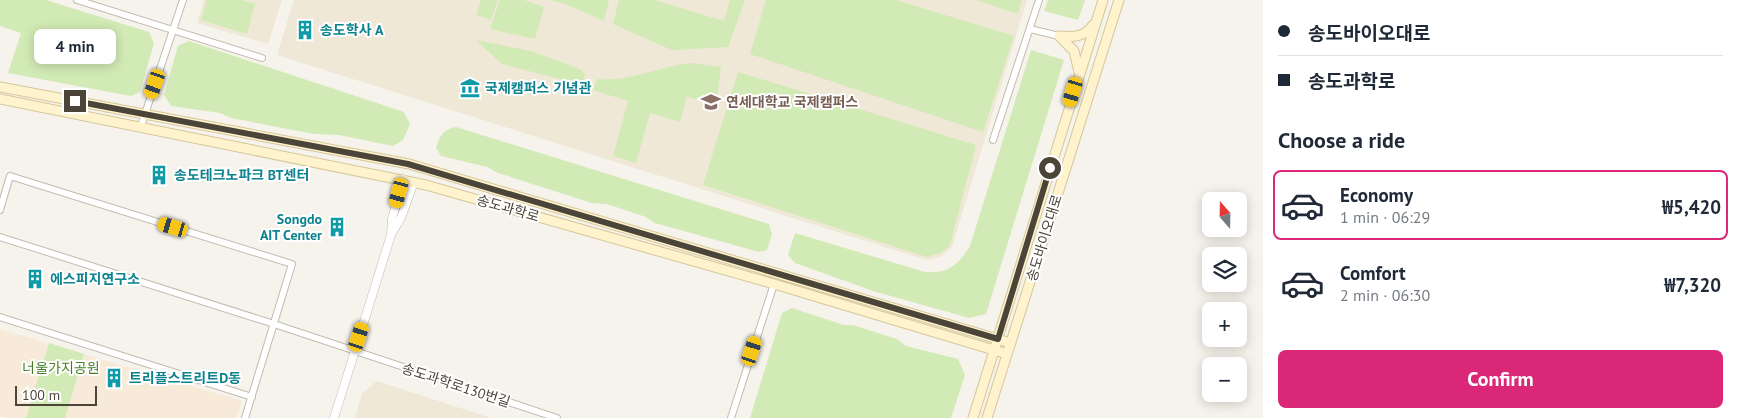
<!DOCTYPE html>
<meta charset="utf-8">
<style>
body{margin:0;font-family:"PT Sans","Noto Sans KR",sans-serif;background:#f2f2f3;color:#1f2937;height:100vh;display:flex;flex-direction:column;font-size:19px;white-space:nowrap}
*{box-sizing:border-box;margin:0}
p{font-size:16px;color:#747a83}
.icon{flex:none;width:28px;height:28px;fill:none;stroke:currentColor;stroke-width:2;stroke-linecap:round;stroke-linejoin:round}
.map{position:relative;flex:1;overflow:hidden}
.sheet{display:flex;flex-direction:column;background:#fff;width:475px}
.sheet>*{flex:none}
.guide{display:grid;align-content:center;height:110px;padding:0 15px;background:#fff}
.needle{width:32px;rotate:340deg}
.buttons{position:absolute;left:1202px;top:192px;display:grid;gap:10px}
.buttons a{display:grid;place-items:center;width:45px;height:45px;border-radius:8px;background:#fff;box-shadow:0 2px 12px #0003;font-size:25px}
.scale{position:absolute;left:15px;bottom:12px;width:82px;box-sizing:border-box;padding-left:5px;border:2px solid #4b4439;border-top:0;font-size:14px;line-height:18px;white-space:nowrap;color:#4b4439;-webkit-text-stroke:4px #fff;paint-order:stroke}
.end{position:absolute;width:22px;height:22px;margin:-11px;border:6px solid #4b4439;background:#fff;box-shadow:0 0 0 2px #fff}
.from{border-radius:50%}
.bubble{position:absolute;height:35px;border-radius:8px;background:#fff;box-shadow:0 2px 12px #0003;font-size:16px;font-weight:700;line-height:35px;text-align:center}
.car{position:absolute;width:15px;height:30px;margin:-15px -8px;border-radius:6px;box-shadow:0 0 4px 1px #0007;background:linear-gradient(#f5c518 24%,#345 0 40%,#f5c518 0 76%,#345 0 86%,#f5c518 0)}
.guide b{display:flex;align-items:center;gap:18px;height:48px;font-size:19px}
.guide b+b{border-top:1px solid #e0e1e3}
.guide i{width:12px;height:12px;background:#1f2937}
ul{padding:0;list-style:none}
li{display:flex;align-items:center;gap:15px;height:70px;margin:0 10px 8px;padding:0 5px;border:2px solid transparent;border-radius:8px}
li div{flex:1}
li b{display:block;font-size:19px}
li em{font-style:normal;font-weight:700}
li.current{border-color:#db2777}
li>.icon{width:45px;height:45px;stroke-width:1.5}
h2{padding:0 15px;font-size:22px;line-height:60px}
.primary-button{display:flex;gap:10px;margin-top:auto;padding:10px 15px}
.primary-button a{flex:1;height:58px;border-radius:8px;background:#db2777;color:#fff;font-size:20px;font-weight:700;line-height:58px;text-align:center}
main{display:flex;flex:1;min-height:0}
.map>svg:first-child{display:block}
.commercial{fill:#f7ead8}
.education{fill:#efe8d6}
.green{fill:#d2eab5}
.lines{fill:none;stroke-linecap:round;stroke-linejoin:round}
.minor-casing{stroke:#c2bbae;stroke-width:8}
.tertiary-casing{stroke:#c2bbae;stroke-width:9}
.secondary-casing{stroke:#d6c79b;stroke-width:11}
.minor{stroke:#fff;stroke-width:6}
.tertiary{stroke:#fff;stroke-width:8}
.secondary{stroke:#fff3cd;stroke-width:9}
.route{stroke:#4b4439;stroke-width:6}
.labels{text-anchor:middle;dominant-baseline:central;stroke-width:4;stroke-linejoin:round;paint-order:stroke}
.culture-label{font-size:14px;font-weight:bold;fill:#0d838f;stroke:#fff;text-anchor:start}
.education-label{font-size:14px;font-weight:bold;fill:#785e54;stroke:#fff;text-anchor:start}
.street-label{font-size:14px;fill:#4b4439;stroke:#fff}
.park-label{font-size:14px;fill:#4a7f2a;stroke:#fff}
</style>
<main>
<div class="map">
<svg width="1263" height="418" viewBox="0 0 1263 418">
<rect width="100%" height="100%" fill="#f6f3ec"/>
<path class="commercial" d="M0,329L242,401L236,418H7L0,416Z"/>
<path class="education" d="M204,0H282L268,44L197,23Z
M294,0H1027L952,247L941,257L926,260L277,55Z
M377,381L491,418H355L362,393Z"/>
<path class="green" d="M0,0H46L149,32L154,43L140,92L131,96L8,73L21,33L0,26Z
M207,0H242L255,4L247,34L201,20Z
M481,0H498L491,20L476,15Z
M500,0H524L544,7L535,39L490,29Z
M548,0H609L604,21L563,3Z
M619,0H654L724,21L730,0H745L728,47L672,50L613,24Z
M766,0H896L1014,36L983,132L750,54Z
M976,0H1022L1018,14Z
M1048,0H1085L1078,20L1044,11Z
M476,40L531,51L580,69L585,75L582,85L502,64Z
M189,41L404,112L410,124L403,140L393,146L339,135L314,134L231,118L220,113L171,106L164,95L178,46Z
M1031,50L1064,60L986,314L969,318L873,291L795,263L788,255L795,233L925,272C948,274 958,265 970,246Z
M690,63L721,67L717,100L708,102L687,97L680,122L650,113L636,163L613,156L628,101L593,90L597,79C630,82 657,67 690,63Z
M738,72L976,145L950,245L941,253L927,257L703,185Z
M456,127L769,224L772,234L767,250L759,252L655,223L646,217L607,204L592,203L498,173L487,167L441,156L436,148C440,135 443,130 456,127Z
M792,308L844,325H853L897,339L906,346L958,359L965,375L951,418H750L782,313Z
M49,343L84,354L65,418H26Z"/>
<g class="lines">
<defs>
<path id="minor" d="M77,0L262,58
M1030,29L1059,36
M141,126L183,0
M993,140L1039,0
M0,210L10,176L292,264L245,418
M0,237L274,324L557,418
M0,317L252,397
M731,418L774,284"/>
<path id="tertiary" d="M392,233L401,218L414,182
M334,418L391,235L392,219L403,179"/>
<path id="secondary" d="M1059,36C1073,37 1084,38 1093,25
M1059,36L1074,51L1079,72
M0,87L409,164L1011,343
M0,99L426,185L774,284L1007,354
M973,418L1103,0
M987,418L1119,0"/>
</defs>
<use href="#minor" class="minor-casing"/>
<use href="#tertiary" class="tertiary-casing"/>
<use href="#secondary" class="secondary-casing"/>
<use href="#minor" class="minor"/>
<use href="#tertiary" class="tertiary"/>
<use href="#secondary" class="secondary"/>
</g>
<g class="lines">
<path class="route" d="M75,101L408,164L998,339L1050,168"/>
</g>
<defs>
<symbol id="building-bare" viewBox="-9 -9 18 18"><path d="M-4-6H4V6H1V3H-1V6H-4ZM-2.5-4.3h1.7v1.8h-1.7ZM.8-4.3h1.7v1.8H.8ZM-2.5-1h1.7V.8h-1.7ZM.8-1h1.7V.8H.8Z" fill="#0f9aa8" stroke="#fff" stroke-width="2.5" paint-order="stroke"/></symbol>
<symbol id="museum-bare" viewBox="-9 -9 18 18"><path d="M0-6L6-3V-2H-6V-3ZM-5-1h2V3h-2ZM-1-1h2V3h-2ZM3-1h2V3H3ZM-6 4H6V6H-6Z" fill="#0f9aa8" stroke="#fff" stroke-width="2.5" paint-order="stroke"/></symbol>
<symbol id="university-bare" viewBox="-9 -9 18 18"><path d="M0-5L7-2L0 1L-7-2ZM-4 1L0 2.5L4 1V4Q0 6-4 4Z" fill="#8d6e63" stroke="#fff" stroke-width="2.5" paint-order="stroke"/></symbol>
</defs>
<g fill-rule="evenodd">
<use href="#building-bare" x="291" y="16" width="28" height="28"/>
<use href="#museum-bare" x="456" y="74" width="28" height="28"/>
<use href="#university-bare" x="697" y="88" width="28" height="28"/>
<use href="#building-bare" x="145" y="161" width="28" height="28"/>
<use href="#building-bare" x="323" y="213" width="28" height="28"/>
<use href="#building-bare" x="21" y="265" width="28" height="28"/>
<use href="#building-bare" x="100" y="364" width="28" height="28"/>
</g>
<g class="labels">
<g class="culture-label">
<text x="320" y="30">송도학사 A</text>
<text x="485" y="88">국제캠퍼스 기념관</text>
<text x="174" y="175">송도테크노파크 BT센터</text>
<text x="322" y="219" text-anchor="end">Songdo<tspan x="322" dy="16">AIT Center</tspan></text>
<text x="50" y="279">에스피지연구소</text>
<text x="129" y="378">트리플스트리트D동</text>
</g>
<g class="education-label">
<text x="726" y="102">연세대학교 국제캠퍼스</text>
</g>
<g class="street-label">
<text transform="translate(508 208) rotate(16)">송도과학로</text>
<text transform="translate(1044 238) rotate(-73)">송도바이오대로</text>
<text transform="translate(456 385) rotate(18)">송도과학로130번길</text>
</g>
<g class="park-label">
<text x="61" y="368">너울가지공원</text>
</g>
</g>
</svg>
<div class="buttons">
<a><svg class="needle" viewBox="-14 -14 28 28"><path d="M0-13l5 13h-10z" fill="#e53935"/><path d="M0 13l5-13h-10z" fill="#747a83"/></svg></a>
<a><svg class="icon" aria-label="layers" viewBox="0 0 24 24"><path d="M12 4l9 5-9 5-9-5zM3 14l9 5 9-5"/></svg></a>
<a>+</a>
<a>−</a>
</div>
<div class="scale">100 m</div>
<i class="end from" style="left:1050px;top:168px"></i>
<i class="end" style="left:75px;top:101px"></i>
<div class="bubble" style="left:34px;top:29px;width:82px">4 min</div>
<i class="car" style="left:155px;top:84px;rotate:199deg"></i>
<i class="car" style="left:1073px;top:92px;rotate:197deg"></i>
<i class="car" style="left:399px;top:193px;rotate:195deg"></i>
<i class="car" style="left:173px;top:227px;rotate:287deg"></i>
<i class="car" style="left:359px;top:337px;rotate:18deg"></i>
<i class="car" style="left:752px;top:351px;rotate:18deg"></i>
</div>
<section class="sheet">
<div class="guide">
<b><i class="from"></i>송도바이오대로</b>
<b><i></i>송도과학로</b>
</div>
<h2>Choose a ride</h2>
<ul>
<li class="current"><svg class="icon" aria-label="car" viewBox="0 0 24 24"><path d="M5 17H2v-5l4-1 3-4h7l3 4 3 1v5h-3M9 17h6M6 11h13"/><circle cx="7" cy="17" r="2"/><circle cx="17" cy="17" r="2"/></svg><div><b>Economy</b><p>1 min · 06:29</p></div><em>₩5,420</em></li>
<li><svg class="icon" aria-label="car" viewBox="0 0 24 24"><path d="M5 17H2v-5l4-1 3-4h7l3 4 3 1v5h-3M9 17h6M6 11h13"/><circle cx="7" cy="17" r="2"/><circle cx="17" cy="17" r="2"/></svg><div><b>Comfort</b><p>2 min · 06:30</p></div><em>₩7,320</em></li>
</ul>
<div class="primary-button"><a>Confirm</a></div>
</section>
</main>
